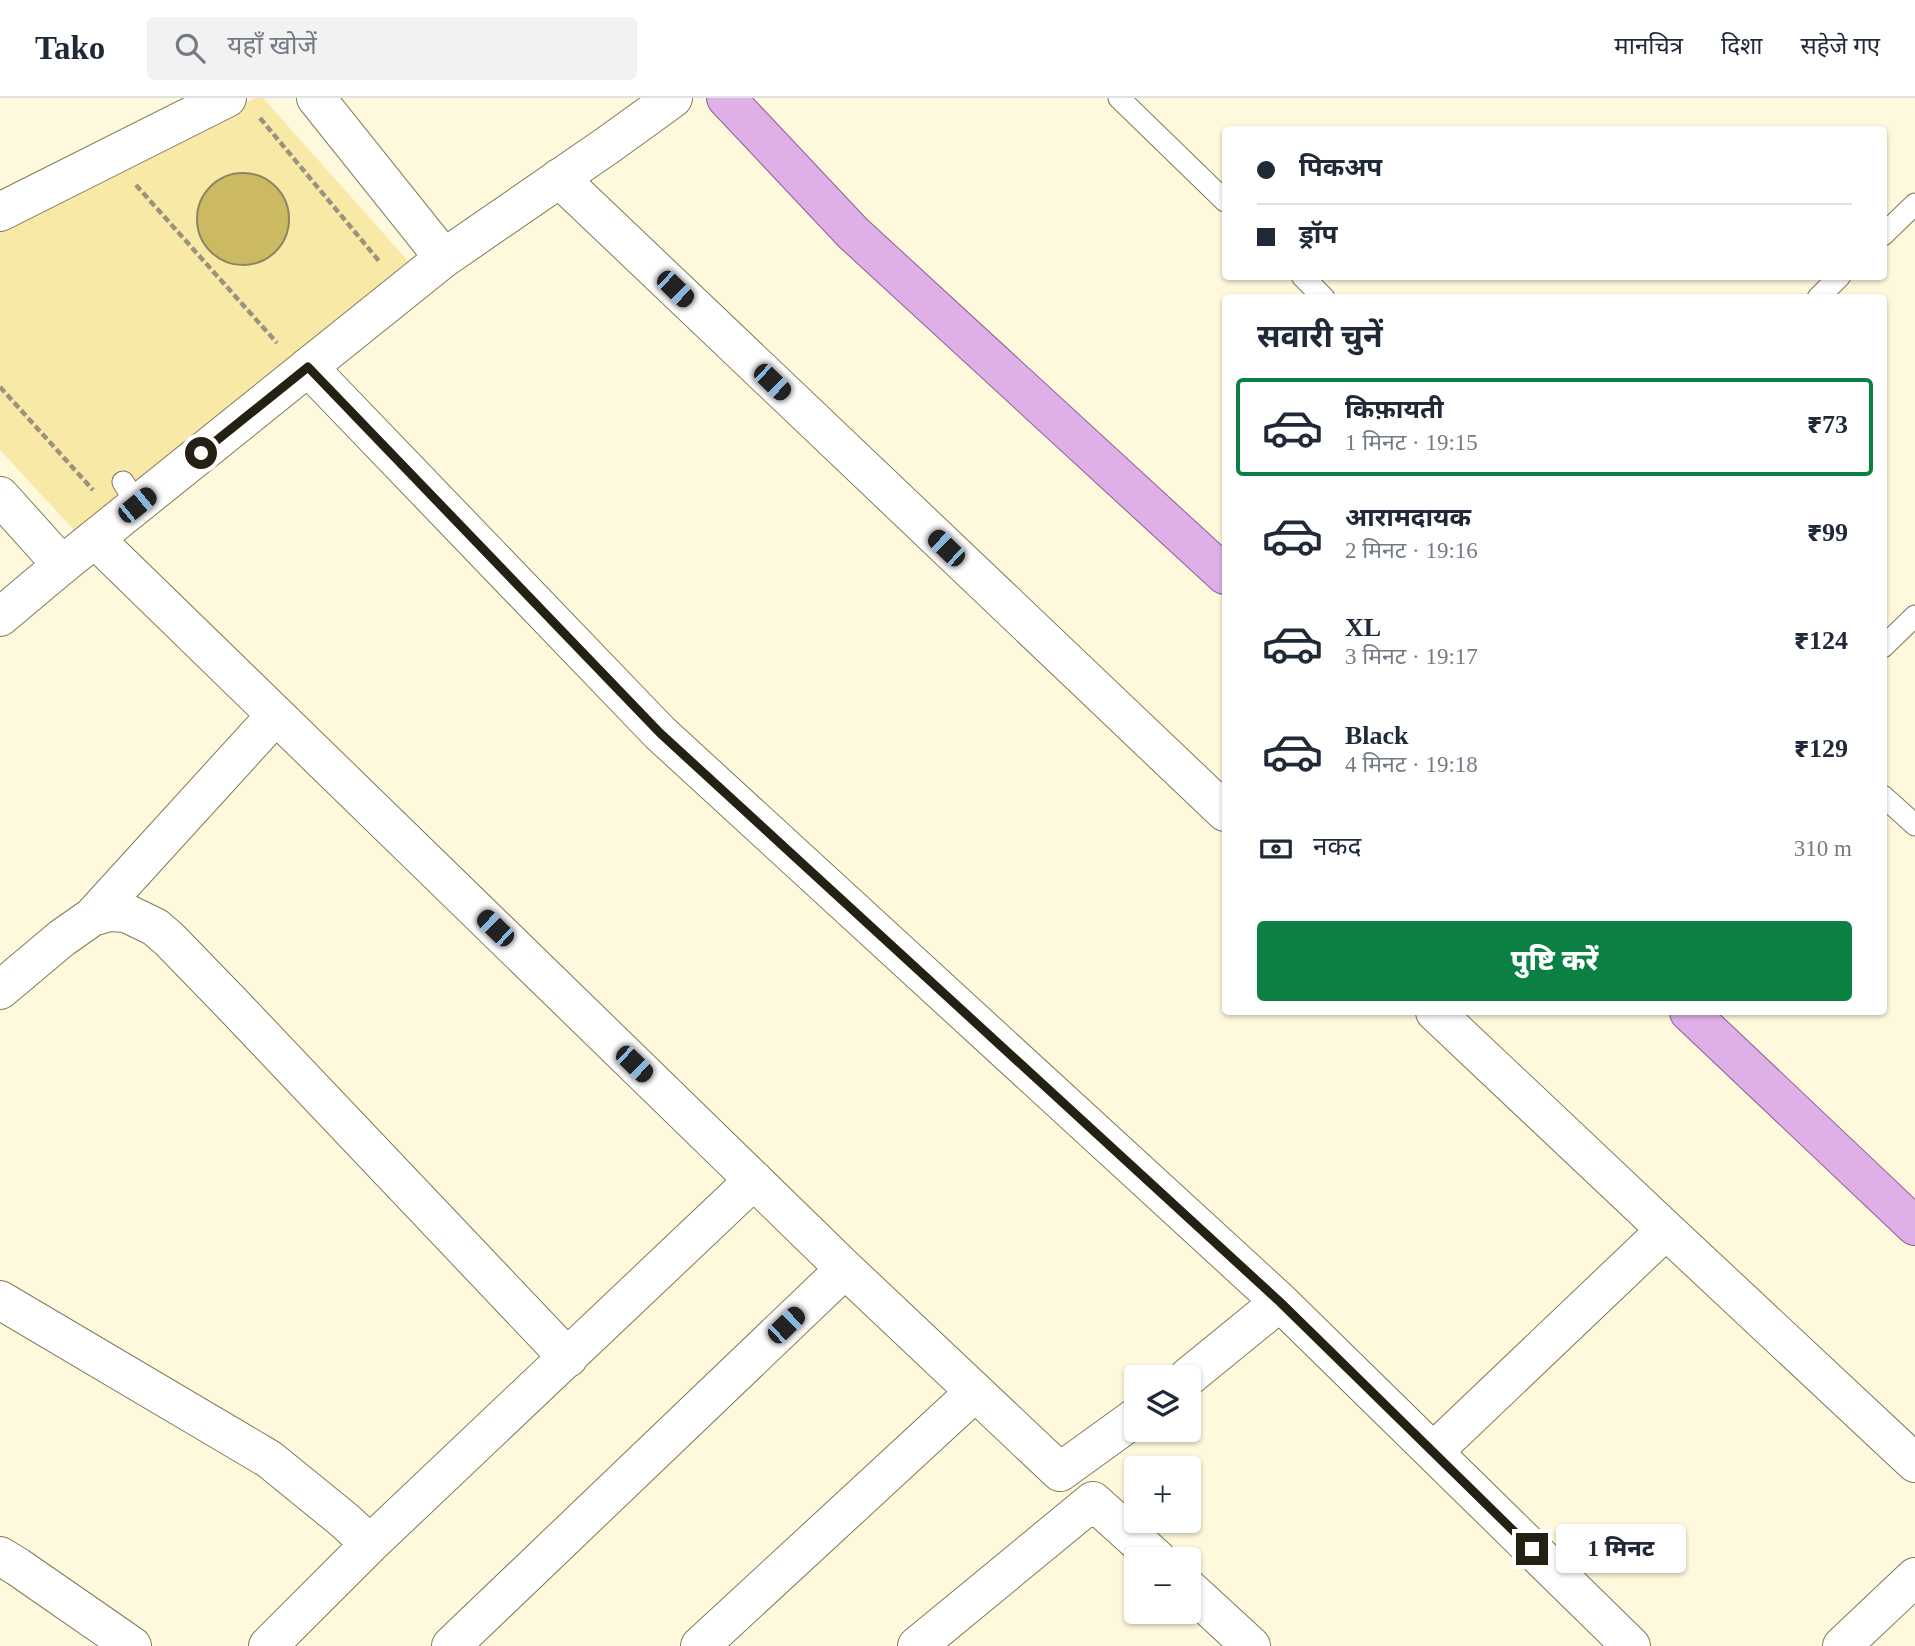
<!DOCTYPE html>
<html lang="hi">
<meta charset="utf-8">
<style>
body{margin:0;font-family:"Times New Roman","Noto Sans Devanagari",serif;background:#f2f2f3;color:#1f2937;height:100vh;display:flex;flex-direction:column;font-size:26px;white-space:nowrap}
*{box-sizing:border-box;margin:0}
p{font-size:23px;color:#747a83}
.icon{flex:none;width:38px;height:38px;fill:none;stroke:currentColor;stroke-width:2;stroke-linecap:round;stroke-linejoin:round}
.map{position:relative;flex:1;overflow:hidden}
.sheet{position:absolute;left:1222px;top:196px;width:665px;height:721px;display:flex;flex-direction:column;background:#fff;border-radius:7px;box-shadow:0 2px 5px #0004}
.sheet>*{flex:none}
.guide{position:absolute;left:1222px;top:28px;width:665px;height:154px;border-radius:7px;box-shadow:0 2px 5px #0004;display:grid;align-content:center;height:154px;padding:0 35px;background:#fff}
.tools{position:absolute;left:1124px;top:1267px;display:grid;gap:14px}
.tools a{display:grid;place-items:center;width:77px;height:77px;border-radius:7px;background:#fff;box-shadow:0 2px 5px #0004;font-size:35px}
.end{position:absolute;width:32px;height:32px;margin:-16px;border:9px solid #242114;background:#fff;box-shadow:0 0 0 4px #fff}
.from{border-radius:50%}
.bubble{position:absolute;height:49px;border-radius:7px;background:#fff;box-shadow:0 2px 5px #0004;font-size:23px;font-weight:800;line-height:49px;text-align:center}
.car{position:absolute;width:21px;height:42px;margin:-21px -10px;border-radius:9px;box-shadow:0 0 5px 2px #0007;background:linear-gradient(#222 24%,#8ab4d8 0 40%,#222 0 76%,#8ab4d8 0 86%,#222 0)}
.guide b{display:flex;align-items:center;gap:24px;height:66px;font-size:26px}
.guide b+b{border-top:2px solid #e0e1e3}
.guide i{width:18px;height:18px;background:#1f2937}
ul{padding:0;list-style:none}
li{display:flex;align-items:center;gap:21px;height:98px;margin:0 14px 10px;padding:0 21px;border:4px solid transparent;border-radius:7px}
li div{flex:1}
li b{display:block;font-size:26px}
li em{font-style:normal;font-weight:800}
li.active{border-color:#0b8043}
li>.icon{width:63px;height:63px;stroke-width:1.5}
h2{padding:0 35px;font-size:32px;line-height:84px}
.pay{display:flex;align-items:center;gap:18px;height:77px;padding:0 35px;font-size:26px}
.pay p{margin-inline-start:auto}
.primary-button{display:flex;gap:14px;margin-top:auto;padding:14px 35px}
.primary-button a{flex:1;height:80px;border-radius:7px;background:#0b8043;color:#fff;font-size:28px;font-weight:800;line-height:80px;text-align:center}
header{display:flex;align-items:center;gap:42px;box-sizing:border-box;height:98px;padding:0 35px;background:#fff;border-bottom:2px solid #e0e1e3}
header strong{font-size:33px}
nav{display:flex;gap:38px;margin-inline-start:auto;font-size:24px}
.search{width:490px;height:63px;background:#f2f2f3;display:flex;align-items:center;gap:18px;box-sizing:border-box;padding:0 24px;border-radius:7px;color:#747a83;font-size:26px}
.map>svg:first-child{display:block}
.green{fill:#f8e9a6}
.building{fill:#ccba63;stroke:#8c8565;stroke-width:2}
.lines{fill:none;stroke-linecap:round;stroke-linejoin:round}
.lane-casing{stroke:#817a5a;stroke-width:23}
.street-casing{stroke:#817a5a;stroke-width:40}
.secondary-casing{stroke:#817a5a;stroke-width:40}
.primary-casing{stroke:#8f5c94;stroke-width:40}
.path{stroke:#99947f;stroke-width:4.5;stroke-dasharray:7 3.5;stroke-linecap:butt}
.lane{stroke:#fff;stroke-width:21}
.street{stroke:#fff;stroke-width:38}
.secondary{stroke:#fff;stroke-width:38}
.primary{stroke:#dfb0e8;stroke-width:38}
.route{stroke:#242114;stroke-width:9}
</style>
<header>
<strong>Tako</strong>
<div class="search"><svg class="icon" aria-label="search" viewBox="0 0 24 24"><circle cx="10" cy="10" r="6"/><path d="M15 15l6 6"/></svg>यहाँ खोजें</div>
<nav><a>मानचित्र</a><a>दिशा</a><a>सहेजे गए</a></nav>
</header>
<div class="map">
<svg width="1915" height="1548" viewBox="0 0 1915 1548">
<rect width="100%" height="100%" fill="#fef8dc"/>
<path class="green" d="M255,0H263L408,163L75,433L0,352V129Z"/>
<path class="building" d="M197 121a46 46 0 1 1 92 0a46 46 0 1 1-92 0Z"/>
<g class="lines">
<defs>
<path id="lane" d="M1119,0L1225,103
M1883,137L1915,106
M1302,178L1324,200
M1818,200L1840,178
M123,384L137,406
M1883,549L1915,518
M1883,698L1915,727"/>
<path id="street" d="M316,0L444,160
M559,80L1225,714
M0,114L227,0
M308,269L660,635L1280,1204L1188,1279
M0,398L62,467
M95,441L845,1171L1060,1374L1136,1319
M92,819L276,617
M0,892L62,840L92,819L109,814L126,815L155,829L169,841L233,907L568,1260
M1435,914L1666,1132
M0,1202L269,1361L344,1422L370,1446L268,1548
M1280,1204L1631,1548
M1433,1354L1666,1132L1915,1365
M370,1446L754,1082
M0,1458L18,1469L132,1548
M1188,1490L1251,1548
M451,1548L845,1171
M700,1548L975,1294
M917,1548L1093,1403L1157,1461
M1842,1548L1915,1479"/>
<path id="secondary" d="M0,519L62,467L444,160L608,47L673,0"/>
<path id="primary" d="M726,0L853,135L1225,477
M1689,914L1915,1128"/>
</defs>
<use href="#lane" class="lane-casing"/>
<use href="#street" class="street-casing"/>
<use href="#secondary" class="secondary-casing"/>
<use href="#primary" class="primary-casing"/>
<path class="path" d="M260,20L379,163
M136,87L277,245
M0,289L93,392"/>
<use href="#lane" class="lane"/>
<use href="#street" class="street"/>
<use href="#secondary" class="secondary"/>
<use href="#primary" class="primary"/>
</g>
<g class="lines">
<path class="route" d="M201,355L308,269L660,635L1280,1204L1532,1451"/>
</g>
</svg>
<div class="tools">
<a><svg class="icon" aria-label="layers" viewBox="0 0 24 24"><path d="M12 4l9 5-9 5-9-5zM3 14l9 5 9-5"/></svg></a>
<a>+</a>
<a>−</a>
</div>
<i class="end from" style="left:201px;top:355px"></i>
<i class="end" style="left:1532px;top:1451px"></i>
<div class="bubble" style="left:1556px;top:1426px;width:130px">1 मिनट</div>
<i class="car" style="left:675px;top:191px;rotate:134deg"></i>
<i class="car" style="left:772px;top:284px;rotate:134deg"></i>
<i class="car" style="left:137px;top:407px;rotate:51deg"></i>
<i class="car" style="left:946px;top:450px;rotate:314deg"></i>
<i class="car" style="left:495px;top:830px;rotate:314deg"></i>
<i class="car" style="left:634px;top:966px;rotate:134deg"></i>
<i class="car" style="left:786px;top:1227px;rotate:46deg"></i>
<div class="guide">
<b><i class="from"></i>पिकअप</b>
<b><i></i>ड्रॉप</b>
</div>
<section class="sheet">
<h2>सवारी चुनें</h2>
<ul>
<li class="active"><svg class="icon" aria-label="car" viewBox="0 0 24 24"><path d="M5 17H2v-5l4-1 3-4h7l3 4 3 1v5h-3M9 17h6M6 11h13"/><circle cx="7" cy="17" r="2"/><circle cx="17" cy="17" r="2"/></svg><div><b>किफ़ायती</b><p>1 मिनट · 19:15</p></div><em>₹73</em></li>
<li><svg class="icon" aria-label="car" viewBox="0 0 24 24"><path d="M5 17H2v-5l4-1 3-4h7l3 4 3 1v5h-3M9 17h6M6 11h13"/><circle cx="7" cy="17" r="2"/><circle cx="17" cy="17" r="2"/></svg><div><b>आरामदायक</b><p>2 मिनट · 19:16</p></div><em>₹99</em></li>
<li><svg class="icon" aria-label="car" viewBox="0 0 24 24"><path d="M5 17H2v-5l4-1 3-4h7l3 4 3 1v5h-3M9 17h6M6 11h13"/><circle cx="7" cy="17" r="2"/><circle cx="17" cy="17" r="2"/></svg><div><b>XL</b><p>3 मिनट · 19:17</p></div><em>₹124</em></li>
<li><svg class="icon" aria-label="car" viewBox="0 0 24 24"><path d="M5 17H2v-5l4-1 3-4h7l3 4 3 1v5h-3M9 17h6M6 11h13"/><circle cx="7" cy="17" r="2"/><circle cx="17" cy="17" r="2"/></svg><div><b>Black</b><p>4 मिनट · 19:18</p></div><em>₹129</em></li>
</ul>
<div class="pay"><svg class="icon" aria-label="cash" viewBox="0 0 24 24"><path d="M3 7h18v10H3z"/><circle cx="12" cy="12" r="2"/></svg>नकद<p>310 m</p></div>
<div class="primary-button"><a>पुष्टि करें</a></div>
</section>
</div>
